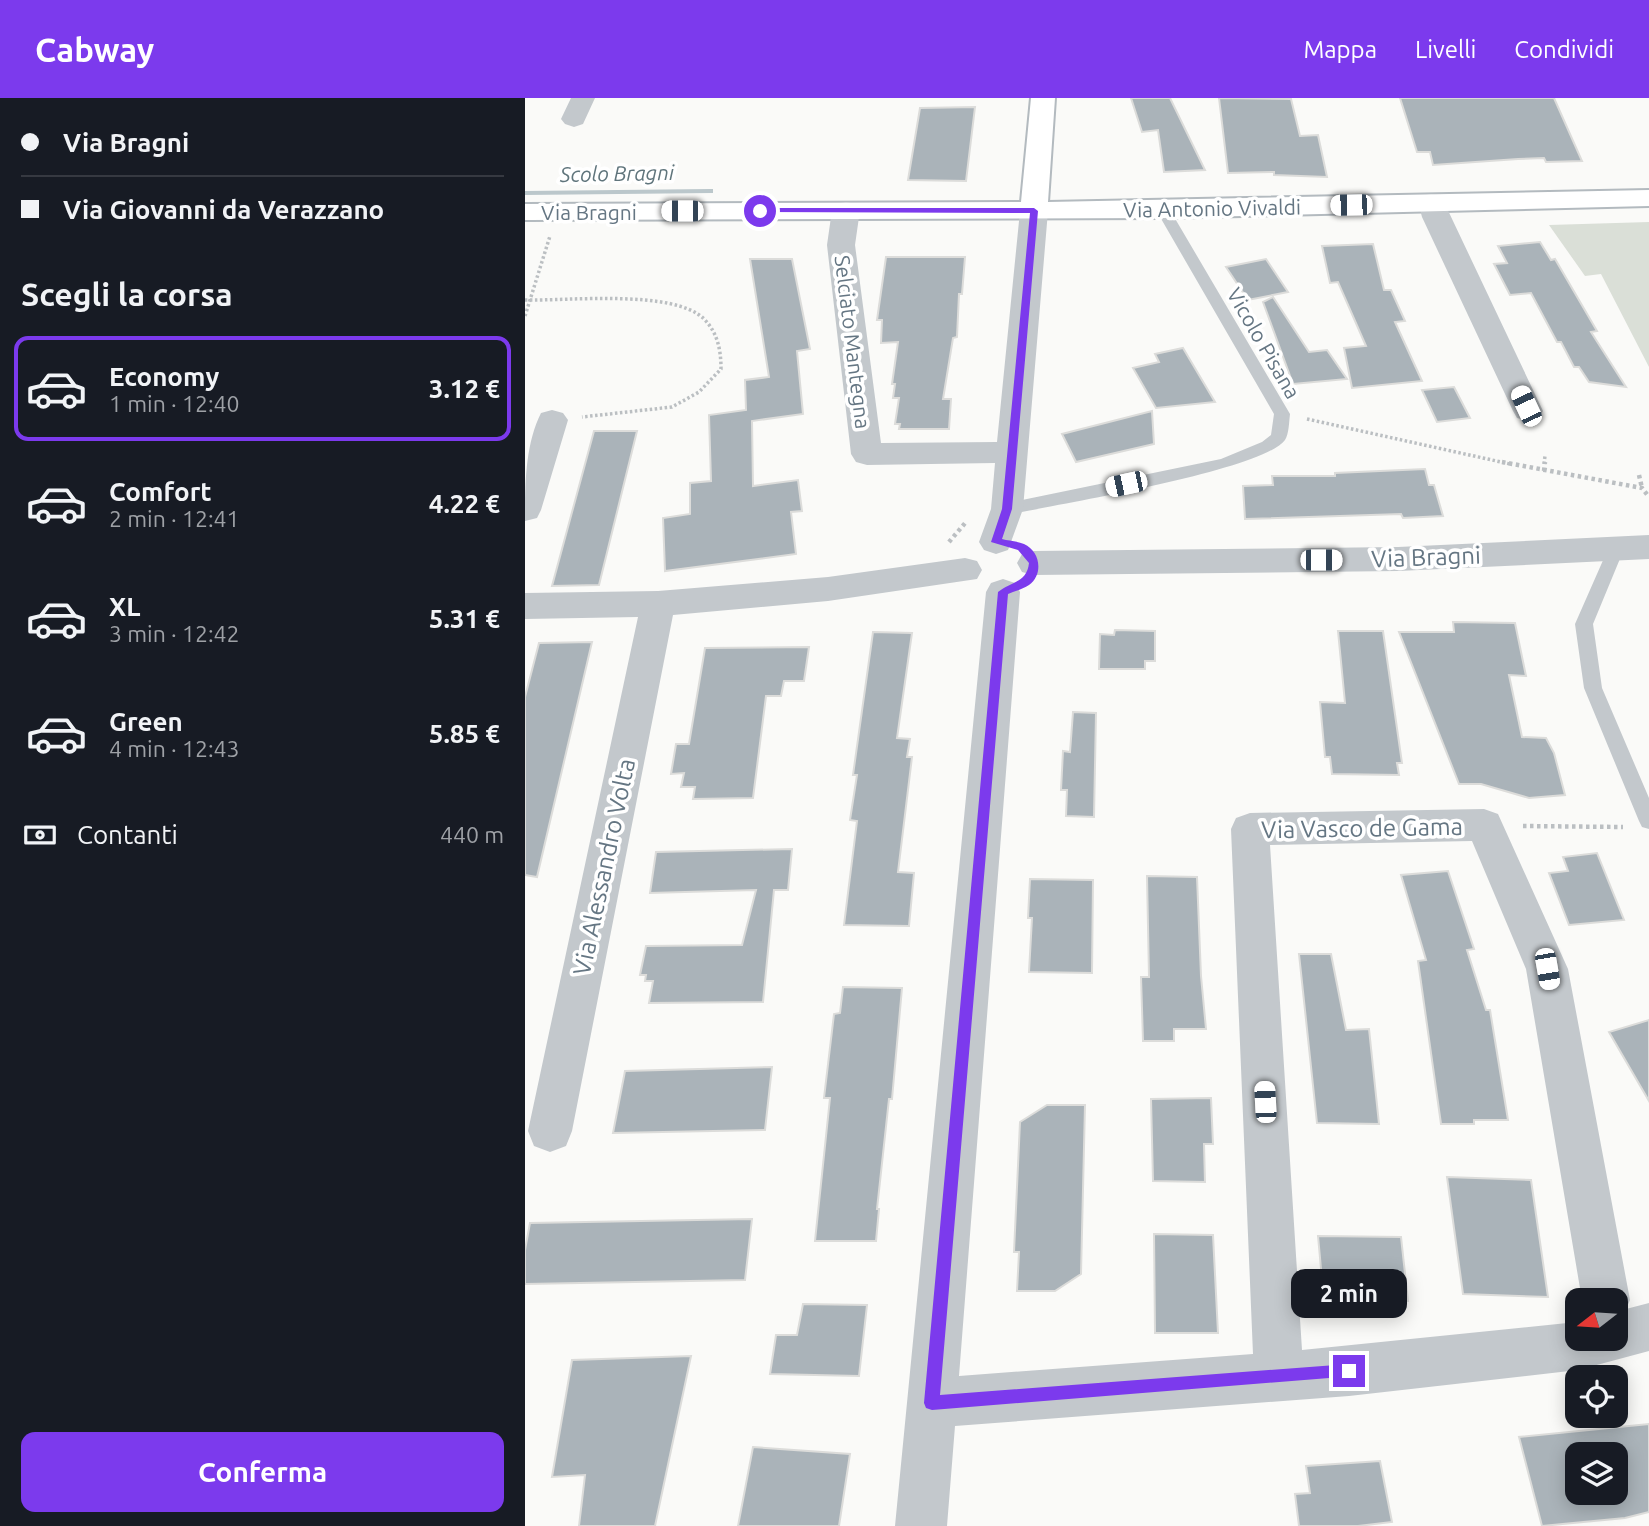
<!DOCTYPE html>
<html lang="it">
<meta charset="utf-8">
<style>
body{margin:0;font-family:Ubuntu,sans-serif;background:#242831;color:#f1f3f6;height:100vh;display:flex;flex-direction:column;font-size:26px;white-space:nowrap}
*{box-sizing:border-box;margin:0}
p{font-size:23px;color:#9ea1a6}
.icon{flex:none;width:38px;height:38px;fill:none;stroke:currentColor;stroke-width:2;stroke-linecap:round;stroke-linejoin:round}
.map{position:relative;flex:1;overflow:hidden}
.sheet{display:flex;flex-direction:column;background:#171b24;width:525px}
.sheet>*{flex:none}
.hud{display:grid;align-content:center;height:154px;padding:0 21px;background:#171b24}
.needle{width:46px;rotate:253deg}
.tools{position:absolute;left:1040px;top:1190px;display:grid;gap:14px}
.tools a{display:grid;place-items:center;width:63px;height:63px;border-radius:14px;background:#171b24;box-shadow:0 4px 18px #0003;font-size:35px}
.end{position:absolute;width:32px;height:32px;margin:-16px;border:9px solid #7c3aed;background:#fff;box-shadow:0 0 0 4px #fff}
.from{border-radius:50%}
.bubble{position:absolute;height:49px;border-radius:14px;background:#171b24;box-shadow:0 4px 18px #0003;font-size:23px;font-weight:600;line-height:49px;text-align:center}
.car{position:absolute;width:21px;height:42px;margin:-21px -10px;border-radius:9px;box-shadow:0 0 5px 2px #0007;background:linear-gradient(#fff 24%,#345 0 40%,#fff 0 76%,#345 0 86%,#fff 0)}
.hud b{display:flex;align-items:center;gap:24px;height:66px;font-size:26px}
.hud b+b{border-top:2px solid #363941}
.hud i{width:18px;height:18px;background:#f1f3f6}
ul{padding:0;list-style:none}
li{display:flex;align-items:center;gap:21px;height:105px;margin:0 14px 10px;padding:0 7px;border:4px solid transparent;border-radius:14px}
li div{flex:1}
li b{display:block;font-size:26px}
li em{font-style:normal;font-weight:600}
li.selected{border-color:#7c3aed}
li>.icon{width:63px;height:63px;stroke-width:1.5}
h2{padding:0 21px;font-size:32px;line-height:84px}
.pay{display:flex;align-items:center;gap:18px;height:77px;padding:0 21px;font-size:26px}
.pay p{margin-inline-start:auto}
.primary-button{display:flex;gap:14px;margin-top:auto;padding:14px 21px}
.primary-button a{flex:1;height:80px;border-radius:14px;background:#7c3aed;color:#fff;font-size:28px;font-weight:600;line-height:80px;text-align:center}
header{display:flex;align-items:center;gap:42px;box-sizing:border-box;height:98px;padding:0 35px;background:#7c3aed;color:#fff}
header strong{font-size:33px}
nav{display:flex;gap:38px;margin-inline-start:auto;font-size:24px}
main{display:flex;flex:1;min-height:0}
.map>svg:first-child{display:block}
.green{fill:#dadfd7}
.lines{fill:none;stroke-linecap:round;stroke-linejoin:round}
.stream{fill:#bbc7cb;fill-rule:evenodd}
.building{fill:#aab3b9;stroke:#dcdcda;stroke-width:2;fill-rule:evenodd}
.secondary-casing{stroke:#b3babf;stroke-width:4}
.path-far1{stroke:#bbbfc2;stroke-width:3.5;stroke-dasharray:2.5 2.5;stroke-linecap:butt}
.path{stroke:#bbbfc2;stroke-width:4.5;stroke-dasharray:3.5 3.5;stroke-linecap:butt}
.lane{fill:#c3c8cc;fill-rule:evenodd}
.street{fill:#c3c8cc;fill-rule:evenodd}
.secondary{fill:#fff;fill-rule:evenodd}
.route{fill:#7c3aed}
.labels{text-anchor:middle;dominant-baseline:central;stroke-width:7;stroke-linejoin:round;paint-order:stroke}
.far-water-label{font-size:21px;font-style:italic;fill:#60757c;stroke:#fff}
.far-street-label{font-size:21px;fill:#657683;stroke:#fff}
.street-label{font-size:24px;fill:#657683;stroke:#fff}
</style>
<header>
<strong>Cabway</strong>
<nav><a>Mappa</a><a>Livelli</a><a>Condividi</a></nav>
</header>
<main>
<section class="sheet">
<div class="hud">
<b><i class="from"></i>Via Bragni</b>
<b><i></i>Via Giovanni da Verazzano</b>
</div>
<h2>Scegli la corsa</h2>
<ul>
<li class="selected"><svg class="icon" aria-label="car" viewBox="0 0 24 24"><path d="M5 17H2v-5l4-1 3-4h7l3 4 3 1v5h-3M9 17h6M6 11h13"/><circle cx="7" cy="17" r="2"/><circle cx="17" cy="17" r="2"/></svg><div><b>Economy</b><p>1 min · 12:40</p></div><em>3.12 €</em></li>
<li><svg class="icon" aria-label="car" viewBox="0 0 24 24"><path d="M5 17H2v-5l4-1 3-4h7l3 4 3 1v5h-3M9 17h6M6 11h13"/><circle cx="7" cy="17" r="2"/><circle cx="17" cy="17" r="2"/></svg><div><b>Comfort</b><p>2 min · 12:41</p></div><em>4.22 €</em></li>
<li><svg class="icon" aria-label="car" viewBox="0 0 24 24"><path d="M5 17H2v-5l4-1 3-4h7l3 4 3 1v5h-3M9 17h6M6 11h13"/><circle cx="7" cy="17" r="2"/><circle cx="17" cy="17" r="2"/></svg><div><b>XL</b><p>3 min · 12:42</p></div><em>5.31 €</em></li>
<li><svg class="icon" aria-label="car" viewBox="0 0 24 24"><path d="M5 17H2v-5l4-1 3-4h7l3 4 3 1v5h-3M9 17h6M6 11h13"/><circle cx="7" cy="17" r="2"/><circle cx="17" cy="17" r="2"/></svg><div><b>Green</b><p>4 min · 12:43</p></div><em>5.85 €</em></li>
</ul>
<div class="pay"><svg class="icon" aria-label="cash" viewBox="0 0 24 24"><path d="M3 7h18v10H3z"/><circle cx="12" cy="12" r="2"/></svg>Contanti<p>440 m</p></div>
<div class="primary-button"><a>Conferma</a></div>
</section>
<div class="map">
<svg width="1124" height="1428" viewBox="0 0 1124 1428">
<rect width="100%" height="100%" fill="#fafaf8"/>
<path class="green" d="M1124,124V269L1076,176L1060,178L1024,127Z"/>
<g class="lines">
<path class="stream" d="M185,91H188V95L0,97V93Z"/>
</g>
<path class="building" d="M606,0H645L680,72L639,74L633,32L617,34Z
M694,0L766,1L775,38L793,37L802,79L749,77V74L703,75Z
M875,0H1029L1057,63L1021,64L1019,60L993,61L908,67L905,54H892Z
M450,9L441,83L383,82L395,10Z
M1015,144L1026,162L1030,161L1072,233L1066,234L1101,289L1064,284L1054,269H1049L1036,244H1032L1006,195L985,197L969,166L982,165L973,148Z
M848,146L859,192H866L880,223L870,224L897,283L827,290L819,250L841,248L813,184L805,185L797,148Z
M361,159H440L437,196H434L432,239L428,240L418,301H426L424,331H374L375,326H370L374,300H368L370,286H367L373,244L356,245L357,222H352Z
M225,161H267L285,251L272,253L278,316L227,323L228,388L273,382L277,413L266,414L271,456L140,473L138,420L165,416V385L186,383L184,317L221,312L220,282L244,279Z
M741,161L763,194L723,202L701,169Z
M748,199L784,254L802,252L822,281L768,286L738,204Z
M658,250L690,304L631,310L608,270L634,264L630,256Z
M929,289L945,320L912,324L897,292Z
M627,313L629,346L551,364L537,336Z
M69,333H112L74,487L27,488Z
M900,371L904,387H909L918,418L878,420L876,416L720,421L718,388L748,387L747,378H810V375Z
M928,524L990,525L1001,578L984,577L997,639L1021,640L1029,655L1040,697L1004,700L956,686H934L874,534H929Z
M590,532L630,533V563H620V571H574L575,536L589,537Z
M813,533H858L877,665H872L874,677L807,676L805,659H800L795,604L820,605Z
M348,534L387,535L372,640L385,641L382,659H387L373,774L389,775L384,828L319,827L332,723L325,722L332,677H328Z
M67,544L12,779L0,777V599L14,545Z
M284,549L279,583H259L256,598H241L228,700L168,701L170,689H156L159,675L146,676L151,646H164L180,550Z
M548,614L571,615L569,719L541,718L542,692H536L538,653L545,654Z
M267,751L263,792H249L238,904L124,905L128,883H120L121,877H115L121,848L217,847L231,792L125,795L131,754Z
M1072,755L1099,822L1044,827L1024,775L1043,773L1038,759Z
M923,773L949,851L942,852L961,912H965L983,1022H949V1026H916L893,863L901,862L876,777Z
M622,778L672,779L676,878L681,931H649V943H618L616,879H624Z
M505,781L568,782L567,875L504,874L507,820H503Z
M774,856H806L821,932L844,931L854,1026L792,1025Z
M318,889L377,890L367,1001H364L352,1111H354L351,1143H290L305,1000H299L309,916L315,915Z
M1124,922V1003L1084,934Z
M247,969L240,1032L88,1035L100,973Z
M686,1000L688,1046H679L680,1084L628,1083L626,1001Z
M522,1007H560L556,1176L530,1193H492L494,1154H489L495,1024Z
M922,1079L1006,1082L1023,1199L938,1196Z
M227,1121L220,1182L0,1186V1152L5,1125Z
M629,1136L688,1137L693,1235H630Z
M793,1138L876,1139L883,1203L868,1202L869,1215L800,1214Z
M278,1206L342,1207L334,1278L245,1276L251,1237H272Z
M166,1258L130,1428H54L60,1377L27,1379L47,1262Z
M1124,1326V1414L1100,1420L1017,1428L994,1339ZM1052,1356H1090V1395H1052Z
M228,1349L325,1356L314,1428H213Z
M855,1363L867,1424L833,1428H774L770,1396L785,1395L781,1368Z"/>
<g class="lines">
<defs>
<path id="secondary" d="M506,0H530L523,104L1124,92V108L638,120L0,122V106L496,104Z"/>
</defs>
<use href="#secondary" class="secondary-casing"/>
<path class="path-far1" d="M0,202C43,203 149,191 179,221C193,235 196,253 196,271L174,294L147,309L57,319
M0,218L25,138
M782,321L985,366
M1019,366L1020,358"/>
<path class="path" d="M977,364L1117,390L1124,399
M1019,373L1020,364
M1114,377L1117,390
M424,444L441,424
M998,728L1098,729"/>
<path class="lane" d="M638,108L645,112L765,316C764,324 764,336 760,342C737,373 529,407 482,417L476,415L474,411L482,405L696,361L737,344L746,337L749,316L631,112Z
M1091,445L1099,451L1068,526L1077,590L1124,700V731L1117,729L1114,723L1059,590L1050,526L1083,451Z"/>
<path class="street" d="M46,0H70L58,26L49,29L40,26L36,21Z
M906,96L915,98L919,104L1018,313L1014,320L1003,323L992,320L988,313L897,119L893,104L897,98Z
M321,104L331,106L335,112L330,147L356,345L472,344L495,113L499,107L509,105L519,107L523,113L498,411L483,452L471,456L459,452L454,444L466,411L470,365L342,367L331,364L326,356L302,147L307,112L311,106Z
M27,312L38,315L43,322L16,412L12,420L0,423C0,387 0,347 16,315Z
M1124,437V461L873,473L509,477L497,474L492,465L497,456L509,453L873,449Z
M440,460L452,463L457,472L452,481L303,503L148,517L47,1033L41,1048L25,1054L9,1048L3,1033L113,519L0,521V495L133,493L303,479Z
M478,481L490,485L495,494L434,1278L728,1256L706,731L711,720L725,715L959,711L973,716L1043,871L1105,1202L1101,1211L1124,1205V1253L1053,1272L824,1298L430,1328L422,1428H370L461,494L466,485ZM947,743L1001,871L1057,1202H1090V1241H1052V1224L777,1252L745,747Z"/>
<use href="#secondary" class="secondary"/>
</g>
<path class="route" d="M235,110H509L513,113L487,411L477,441C484,443 492,443 499,446C515,453 519,476 504,487C498,491 490,493 483,496L415,1297L824,1266L829,1268L831,1273L829,1278L407,1312L401,1310L399,1305L473,494C486,483 502,485 504,465L493,452L466,444L477,411L505,115L232,114Z"/>
<g class="labels">
<g class="far-water-label">
<text transform="translate(92 75) rotate(-1)">Scolo Bragni</text>
</g>
<g class="far-street-label">
<text transform="translate(687 110) rotate(-1)">Via Antonio Vivaldi</text>
<text x="64" y="114">Via Bragni</text>
<text transform="translate(328 244) rotate(83)">Selciato Mantegna</text>
<text transform="translate(739 245) rotate(60)">Vicolo Pisana</text>
</g>
<g class="street-label">
<text transform="translate(901 459) rotate(-2)">Via Bragni</text>
<text transform="translate(837 730) rotate(-1)">Via Vasco de Gama</text>
<text transform="translate(79 769) rotate(-78)">Via Alessandro Volta</text>
</g>
</g>
</svg>
<div class="tools">
<a><svg class="needle" viewBox="-14 -14 28 28"><path d="M0-13l5 13h-10z" fill="#e53935"/><path d="M0 13l5-13h-10z" fill="#9ea1a6"/></svg></a>
<a><svg class="icon" aria-label="locate" viewBox="0 0 24 24"><circle cx="12" cy="12" r="6"/><path d="M12 2v4M12 18v4M2 12h4M18 12h4"/></svg></a>
<a><svg class="icon" aria-label="layers" viewBox="0 0 24 24"><path d="M12 4l9 5-9 5-9-5zM3 14l9 5 9-5"/></svg></a>
</div>
<i class="end from" style="left:235px;top:113px"></i>
<i class="end" style="left:824px;top:1273px"></i>
<div class="bubble" style="left:766px;top:1171px;width:116px">2 min</div>
<i class="car" style="left:826px;top:107px;rotate:269deg"></i>
<i class="car" style="left:157px;top:113px;rotate:270deg"></i>
<i class="car" style="left:1001px;top:308px;rotate:335deg"></i>
<i class="car" style="left:601px;top:386px;rotate:258deg"></i>
<i class="car" style="left:796px;top:462px;rotate:90deg"></i>
<i class="car" style="left:1022px;top:871px;rotate:170deg"></i>
<i class="car" style="left:740px;top:1004px;rotate:357deg"></i>
</div>
</main>
